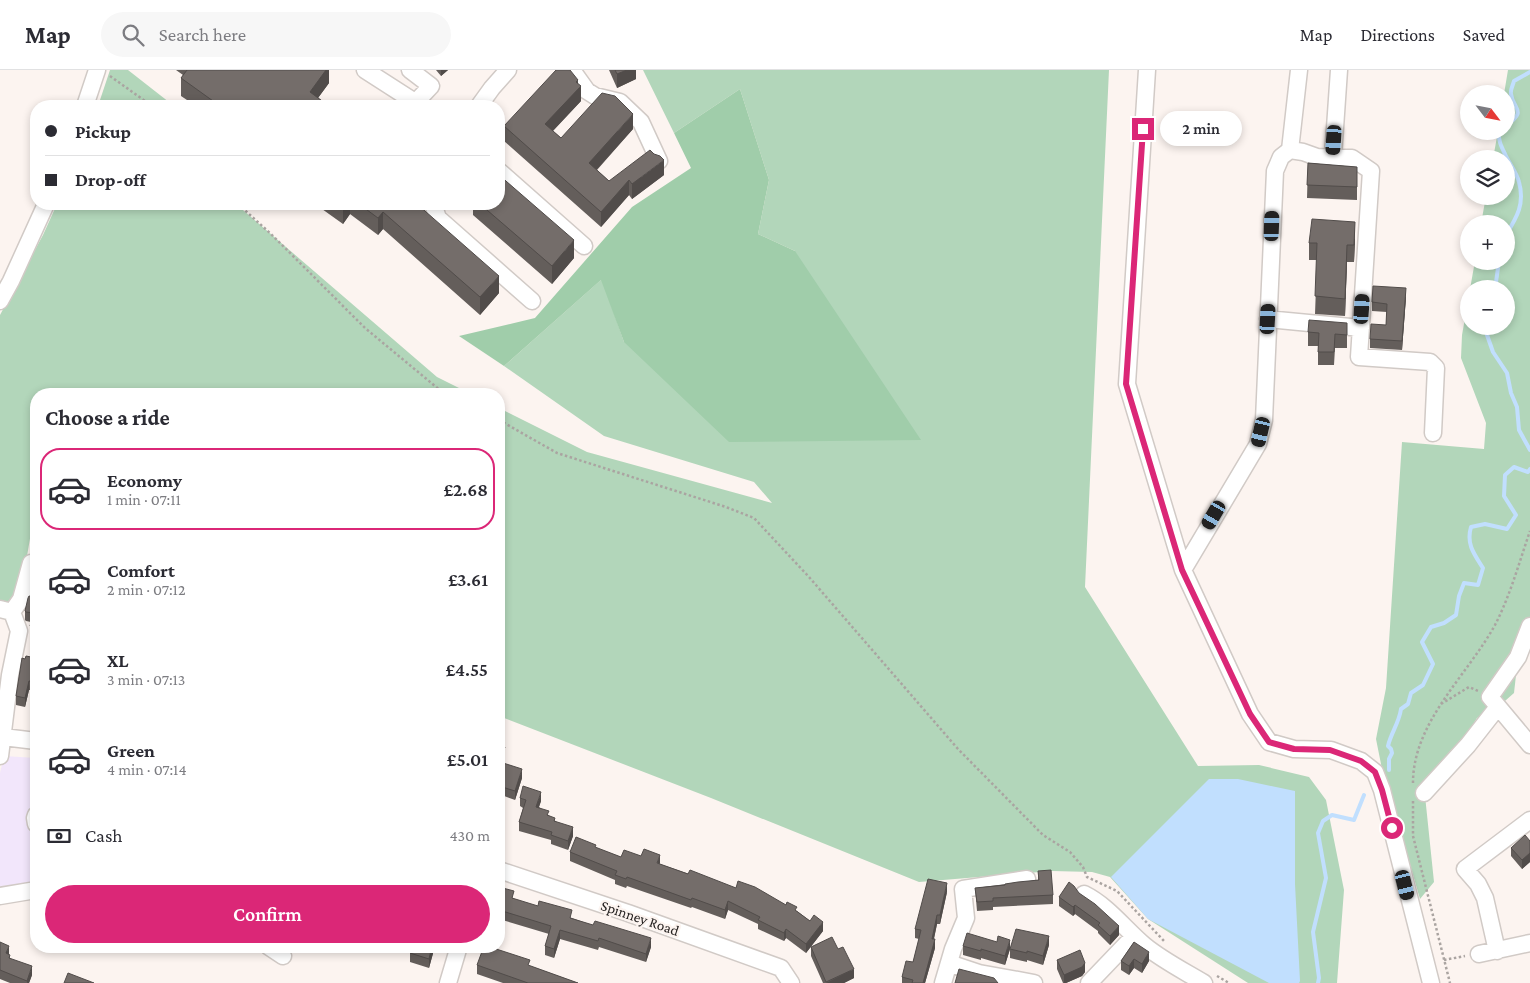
<!DOCTYPE html>
<meta charset="utf-8">
<style>
body{margin:0;font-family:"Crimson Pro",serif;background:#f7f7f7;color:#2b2b33;height:100vh;display:flex;flex-direction:column;font-size:19px;white-space:nowrap}
*{box-sizing:border-box;margin:0}
p{font-size:16px;color:#7c7c81}
.icon{flex:none;width:28px;height:28px;fill:none;stroke:currentColor;stroke-width:2;stroke-linecap:round;stroke-linejoin:round}
.map{position:relative;flex:1;overflow:hidden}
.details{position:absolute;left:30px;top:318px;width:475px;height:565px;display:flex;flex-direction:column;background:#fff;border-radius:20px;box-shadow:0 2px 8px #0003}
.details>*{flex:none}
.banner{position:absolute;left:30px;top:30px;width:475px;height:110px;border-radius:20px;box-shadow:0 2px 8px #0003;display:grid;align-content:center;height:110px;padding:0 15px;background:#fff}
.needle{width:32px;rotate:122deg}
.controls{position:absolute;left:1460px;top:15px;display:grid;gap:10px}
.controls a{display:grid;place-items:center;width:55px;height:55px;border-radius:50%;background:#fff;box-shadow:0 2px 8px #0003;font-size:25px}
.end{position:absolute;width:22px;height:22px;margin:-11px;border:6px solid #db2777;background:#fff;box-shadow:0 0 0 2px #fff}
.from{border-radius:50%}
.bubble{position:absolute;height:35px;border-radius:18px;background:#fff;box-shadow:0 2px 8px #0003;font-size:16px;font-weight:600;line-height:35px;text-align:center}
.car{position:absolute;width:15px;height:30px;margin:-15px -8px;border-radius:6px;box-shadow:0 0 4px 1px #0007;background:linear-gradient(#222 24%,#8ab4d8 0 40%,#222 0 76%,#8ab4d8 0 86%,#222 0)}
.banner b{display:flex;align-items:center;gap:18px;height:48px;font-size:19px}
.banner b+b{border-top:1px solid #e1e1e2}
.banner i{width:12px;height:12px;background:#2b2b33}
ul{padding:0;list-style:none}
li{display:flex;align-items:center;gap:15px;height:82px;margin:0 10px 8px;padding:0 5px;border:2px solid transparent;border-radius:20px}
li div{flex:1}
li b{display:block;font-size:19px}
li em{font-style:normal;font-weight:600}
li.on{border-color:#db2777}
li>.icon{width:45px;height:45px;stroke-width:1.5}
h2{padding:0 15px;font-size:22px;line-height:60px}
.pay{display:flex;align-items:center;gap:12px;height:55px;padding:0 15px;font-size:19px}
.pay p{margin-inline-start:auto}
.cta{display:flex;gap:10px;margin-top:auto;padding:10px 15px}
.cta a{flex:1;height:58px;border-radius:30px;background:#db2777;color:#fff;font-size:20px;font-weight:600;line-height:58px;text-align:center}
header{display:flex;align-items:center;gap:30px;box-sizing:border-box;height:70px;padding:0 25px;background:#fff;border-bottom:1px solid #e1e1e2}
header strong{font-size:24px}
nav{display:flex;gap:28px;margin-inline-start:auto;font-size:18px}
.search{width:350px;height:45px;background:#f7f7f7;display:flex;align-items:center;gap:12px;box-sizing:border-box;padding:0 18px;border-radius:28px;color:#7c7c81;font-size:19px}
.map>svg:first-child{display:block}
.education{fill:#f2e6fb}
.green{fill:#b2d6ba}
.forest{fill:#a0cdaa}
.water{fill:#c1dffe}
.lines{fill:none;stroke-linecap:round;stroke-linejoin:round}
.stream{stroke:#c1dffe;stroke-width:4}
.minor-casing{stroke:#d1cac6;stroke-width:19}
.path{stroke:#aaa4a1;stroke-width:2.5;stroke-dasharray:2.5 2.5;stroke-linecap:butt}
.minor{stroke:#fff;stroke-width:16}
.wall{fill:#645e5b}
.shaded-wall{fill:#514c4a}
.building{fill:#746d6a;stroke:#514c4a}
.route{stroke:#db2777;stroke-width:6}
.labels{text-anchor:middle;dominant-baseline:central;stroke-width:4.5;stroke-linejoin:round;paint-order:stroke}
.street-label{font-size:15px;fill:#221f1e;stroke:#fcf4f0}
</style>
<header>
<strong>Map</strong>
<div class="search"><svg class="icon" aria-label="search" viewBox="0 0 24 24"><circle cx="10" cy="10" r="6"/><path d="M15 15l6 6"/></svg>Search here</div>
<nav><a>Map</a><a>Directions</a><a>Saved</a></nav>
</header>
<div class="map">
<svg width="1530" height="913" viewBox="0 0 1530 913">
<rect width="100%" height="100%" fill="#fcf4f0"/>
<path class="education" d="M4,686L36,688V814L0,816V703Z"/>
<path class="green" d="M110,0H128L174,36H98Z
M643,0H1109L1085,517L1198,696L1259,695L1309,707L1326,730L1344,820L1337,913H1248L1148,849L1110,807L1092,802L1052,801L919,812L711,728L499,646V338L587,382L772,433L754,412L604,366L504,296L602,209L624,272L795,181L758,164L769,110L740,19L674,63Z
M1508,0H1530V556L1518,587L1514,623L1497,638L1477,648L1463,671L1452,679L1424,716L1434,812L1420,829L1382,699L1376,669L1386,618L1402,372L1484,379L1486,353L1461,288L1462,265L1469,226V256H1506V219H1470L1475,191H1506V154H1481L1486,126H1506V89H1493L1498,61H1506V24H1504Z
M57,134H236L437,307L471,324H36V434L27,486L17,521L8,533L0,532V245L43,165Z"/>
<path class="forest" d="M740,19L769,110L758,164L795,181L921,370L729,372L624,272L601,210L504,296L459,266L535,248L632,137L691,98L674,63Z"/>
<path class="water" d="M1209,709H1238L1295,721V814L1300,911L1299,913H1269L1148,849L1111,807Z"/>
<g class="lines">
<path class="stream" d="M1506,56C1528,40 1513,40 1511,24C1510,20 1513,15 1514,11L1530,2
M1499,61C1498,70 1501,76 1505,84C1509,93 1517,103 1519,112C1525,134 1517,147 1506,165
M1495,219L1499,191
M1487,256L1489,261L1487,265L1493,282L1507,303L1511,323L1517,337L1519,360L1530,380
M1389,700V689L1392,683L1391,679L1388,676C1391,663 1399,653 1401,639L1408,634L1411,623L1423,615L1433,594L1422,572L1431,557L1444,553L1456,545L1459,526L1464,513L1478,515L1483,498C1474,484 1466,474 1471,457L1485,454L1507,459L1516,445L1504,426L1505,405L1514,397L1528,402L1530,399
M1318,913L1319,908L1313,862L1326,808L1318,763L1323,751L1332,745L1354,750L1364,725"/>
<defs>
<path id="minor" d="M365,0L421,36
M410,0L431,16L415,33
M572,0L587,21L595,26L620,32L641,52L659,91
M1147,0L1127,314L1183,500
M85,36L97,0
M479,36L492,18L508,0
M1290,80L1299,0
M1333,87L1339,0
M499,101L584,176
M433,134L438,148L532,231
M0,231L11,211L46,134
M1268,249L1361,258
M0,539L12,542L19,561L10,605L0,686
M12,542L21,529L31,493
M1530,556L1518,587L1490,627L1530,675
M3,667L36,671
M1424,723L1468,675L1497,638
M36,745L35,748L36,754
M499,800L628,843L781,898L791,913
M1084,824C1108,836 1124,858 1144,875C1162,890 1184,901 1204,913
M0,826L36,820
M268,876L283,886
M1497,881L1485,828L1478,814L1465,799L1530,750
M1479,884L1530,873
M949,893L979,903L1034,913
M448,913L459,876
M943,913L953,879L966,848L963,819L1027,809
M1089,913L1134,866
M1431,913L1382,720L1375,702L1361,691L1331,680L1294,679L1269,672L1250,644L1183,500L1258,374L1264,350L1275,101L1281,87L1290,80L1303,82L1317,87L1352,88L1371,101L1359,287L1430,292L1436,298L1433,363"/>
</defs>
<use href="#minor" class="minor-casing"/>
<path class="path" d="M110,6L152,36
M238,134L271,164L365,258L441,321L447,324
M499,350L557,383L726,437L754,448L809,507L958,679L1043,765L1070,782L1083,797L1087,807L1117,821L1164,871
M1441,634L1469,617L1478,621
M1413,713C1413,652 1467,606 1495,555C1510,526 1519,493 1530,461
M1413,731V766L1450,913
M1444,890L1465,886
M1217,906L1229,913"/>
<use href="#minor" class="minor"/>
</g>
<path class="wall" d="M176,0H329V13L318,28L329,36H196L181,26V8L183,5Z
M436,0H448L441,6Z
M609,0H636V9L617,18Z
M578,13L581,31L553,61L561,68L633,59L597,100L609,111L664,105L632,129L629,125L601,157L504,71V56Z
M1308,93L1357,97V130L1307,128Z
M315,134H417L499,223L480,245L383,159L378,165L350,144L343,154Z
M473,134H499L574,188L552,214L473,145Z
M1355,169L1354,192H1347L1345,246L1315,244L1317,190H1309V173Z
M1406,227L1402,280L1370,278V269L1386,255L1387,242L1372,241V232Z
M1347,253V278H1335L1334,295H1318V276H1308V262Z
M36,513V566L30,565V556L31,552L26,551L25,550V541L34,527Z
M36,588V621L29,620L25,637L16,635V626L25,589Z
M499,675L505,686L502,693L522,708L515,730L499,724Z
M520,728L541,731L539,737L573,766L568,780L551,774V770L519,761V752L523,738L520,736Z
M1530,771V792L1522,799L1511,786V778Z
M596,778L621,787L660,794L797,841L823,861L806,883L786,868L784,871L758,859V854L728,840L725,849L692,837L691,838L627,816L626,818L615,814V810L570,791V782Z
M1038,801L1053,825V834L993,837V840L977,841L975,818L1038,810Z
M499,817L514,829L572,848L651,877L646,892L599,877L598,880L560,869L554,888L545,885V876L549,864L499,849Z
M947,822L940,854H937L934,869L935,878L925,913H902V907L913,892L919,869L915,868V859Z
M1079,823L1119,865L1110,875L1098,863V861L1075,844L1073,846L1059,836V827Z
M0,872L9,885L10,888L32,905L29,913H10L0,909Z
M1134,872L1149,891L1142,903L1134,898L1129,905L1121,900V891Z
M1049,875L1043,895L1027,890V892L1010,888V879Z
M412,876H435L429,898L410,892V883Z
M963,876L1010,879L1005,895L981,888V890L963,885Z
M811,877L838,879L854,908L844,913H823L811,886Z
M1057,890L1085,902L1082,906L1066,913H1063L1057,899Z
M477,895L530,896L578,913H503L477,904Z"/>
<path class="shaded-wall" d="M326,0H329V13L312,36L310,22Z
M441,0H448L441,6Z
M627,0H636V9L617,18V4Z
M578,10V19L581,16V31L545,69V54Z
M633,44V59L589,108V93Z
M664,90V105L632,129V114Z
M629,110V125L601,157V142Z
M345,134H350V144L343,154V137Z
M383,142V159L378,165V148Z
M1355,152V169L1354,192V175Z
M574,170V188L552,214V196Z
M1347,175V192L1345,246V229Z
M499,206V223L480,245V227Z
M1406,218V227L1402,280V271Z
M29,611V620L25,637V628Z
M505,677V686L500,701V692Z
M522,699V708L515,730V721Z
M541,722V731L536,745V737Z
M573,757V766L568,780V771Z
M1530,783V792L1522,799V790Z
M660,785V794L657,793Z
M947,813V822L940,854V845Z
M728,831V840L725,849V840Z
M1075,835V844L1073,846V837Z
M937,845V854L932,877V869Z
M823,852V861L806,883V874Z
M1119,856V865L1110,875V866Z
M786,859V868L784,871V863Z
M560,860V869L554,888V879Z
M1049,866V875L1043,895V886Z
M651,868V877L646,892V884Z
M935,869V878L925,913H923Z
M1010,870V879L1005,895V886Z
M9,876V885L6,883Z
M432,876H435L429,898V889Z
M1149,882V891L1142,903V894Z
M1134,889V898L1129,905V896Z
M1085,893V902L1082,906L1066,913H1064V905Z
M32,896V905L29,913H27V911Z
M854,899V908L844,913H826Z"/>
<path class="building" d="M187,0H326L310,22L329,36H220L181,8Z
M556,0H570L578,10L576,12L581,16L545,54L561,68L602,23L615,26L633,44L589,93L609,111L650,80L654,84L660,86L664,90L632,114L629,110L601,142L504,56Z
M615,0H627L617,4Z
M1308,93L1357,97V117L1307,115Z
M499,105L574,170L552,196L480,134H499Z
M338,134H345L343,137Z
M359,134H417L499,206L480,227L383,142L378,148Z
M1312,149L1355,152L1354,175H1347L1345,229L1315,226L1317,173H1309Z
M1373,216L1406,218L1402,271L1370,269L1371,254L1386,255L1387,234L1372,232Z
M1309,250L1347,253V265L1335,264L1334,282H1318L1319,263L1308,262Z
M36,513V557L30,556L34,543L26,542L25,541L28,528L29,526L34,527Z
M26,586L36,588V612L29,611L25,628L16,626L22,588L25,589Z
M499,675L505,677L500,692L522,699L515,721L499,716L502,706L499,705Z
M523,716L541,722L536,737L549,741L547,745L555,748L554,751L573,757L568,771L551,765L552,762L519,752L526,730L520,728Z
M1525,765L1530,771V783L1522,790L1511,778Z
M576,767L596,775L595,777L621,787L624,780L641,786L644,779L660,785L657,793L688,804L690,800L736,818L738,811L755,817L786,835L787,832L797,837L795,840L810,851L814,845L823,852L806,874L786,859L784,863L758,850L760,847L728,831L725,840L692,828L691,830L627,807L626,809L615,805L617,801L570,782Z
M1051,800L1053,825L993,828V831L977,832L975,818L1005,815V814L1018,812L1039,810L1038,801Z
M928,809L947,813L940,845H937L932,869H935L923,913H912L913,910L902,907L906,891L913,892L921,860L915,859Z
M1069,812L1074,816L1079,823L1095,834L1119,856L1110,866L1098,855L1100,853L1075,835L1073,837L1059,827Z
M499,817L514,821L512,828L538,836L539,831L572,840L570,848L593,855L595,851L651,868L646,884L599,868L598,871L560,860L554,879L545,876L551,856L499,840Z
M1016,859L1049,866L1043,886L1027,881V883L1010,879Z
M967,863L997,872L998,866L1010,870L1005,886L981,879V881L963,876Z
M832,867L838,879L843,877L854,899L826,912L811,877Z
M0,872L9,876L6,883L10,885L9,888L32,896L27,911L0,900Z
M1134,872L1149,882L1142,894L1134,889L1129,896L1121,891Z
M412,876H432L429,889L410,883Z
M484,876H487L530,890L528,895L578,913H528L477,895Z
M1080,880L1085,893L1082,897L1064,905L1057,890Z
M959,899L994,908L998,913H955Z
M68,903L94,913H64Z"/>
<g class="lines">
<path class="route" d="M1143,59L1126,314L1182,500L1250,644L1269,672L1294,679L1330,680L1361,691L1375,702L1382,720L1392,758"/>
</g>
<g class="labels">
<g class="street-label">
<text transform="translate(640 848) rotate(19)">Spinney Road</text>
</g>
</g>
</svg>
<div class="controls">
<a><svg class="needle" viewBox="-14 -14 28 28"><path d="M0-13l5 13h-10z" fill="#e53935"/><path d="M0 13l5-13h-10z" fill="#7c7c81"/></svg></a>
<a><svg class="icon" aria-label="layers" viewBox="0 0 24 24"><path d="M12 4l9 5-9 5-9-5zM3 14l9 5 9-5"/></svg></a>
<a>+</a>
<a>−</a>
</div>
<i class="end from" style="left:1392px;top:758px"></i>
<i class="end" style="left:1143px;top:59px"></i>
<div class="bubble" style="left:1160px;top:41px;width:82px">2 min</div>
<i class="car" style="left:1334px;top:70px;rotate:184deg"></i>
<i class="car" style="left:1272px;top:156px;rotate:2deg"></i>
<i class="car" style="left:1362px;top:239px;rotate:4deg"></i>
<i class="car" style="left:1268px;top:249px;rotate:3deg"></i>
<i class="car" style="left:1261px;top:362px;rotate:193deg"></i>
<i class="car" style="left:1214px;top:445px;rotate:210deg"></i>
<i class="car" style="left:1405px;top:815px;rotate:166deg"></i>
<div class="banner">
<b><i class="from"></i>Pickup</b>
<b><i></i>Drop-off</b>
</div>
<section class="details">
<h2>Choose a ride</h2>
<ul>
<li class="on"><svg class="icon" aria-label="car" viewBox="0 0 24 24"><path d="M5 17H2v-5l4-1 3-4h7l3 4 3 1v5h-3M9 17h6M6 11h13"/><circle cx="7" cy="17" r="2"/><circle cx="17" cy="17" r="2"/></svg><div><b>Economy</b><p>1 min · 07:11</p></div><em>£2.68</em></li>
<li><svg class="icon" aria-label="car" viewBox="0 0 24 24"><path d="M5 17H2v-5l4-1 3-4h7l3 4 3 1v5h-3M9 17h6M6 11h13"/><circle cx="7" cy="17" r="2"/><circle cx="17" cy="17" r="2"/></svg><div><b>Comfort</b><p>2 min · 07:12</p></div><em>£3.61</em></li>
<li><svg class="icon" aria-label="car" viewBox="0 0 24 24"><path d="M5 17H2v-5l4-1 3-4h7l3 4 3 1v5h-3M9 17h6M6 11h13"/><circle cx="7" cy="17" r="2"/><circle cx="17" cy="17" r="2"/></svg><div><b>XL</b><p>3 min · 07:13</p></div><em>£4.55</em></li>
<li><svg class="icon" aria-label="car" viewBox="0 0 24 24"><path d="M5 17H2v-5l4-1 3-4h7l3 4 3 1v5h-3M9 17h6M6 11h13"/><circle cx="7" cy="17" r="2"/><circle cx="17" cy="17" r="2"/></svg><div><b>Green</b><p>4 min · 07:14</p></div><em>£5.01</em></li>
</ul>
<div class="pay"><svg class="icon" aria-label="cash" viewBox="0 0 24 24"><path d="M3 7h18v10H3z"/><circle cx="12" cy="12" r="2"/></svg>Cash<p>430 m</p></div>
<div class="cta"><a>Confirm</a></div>
</section>
</div>
